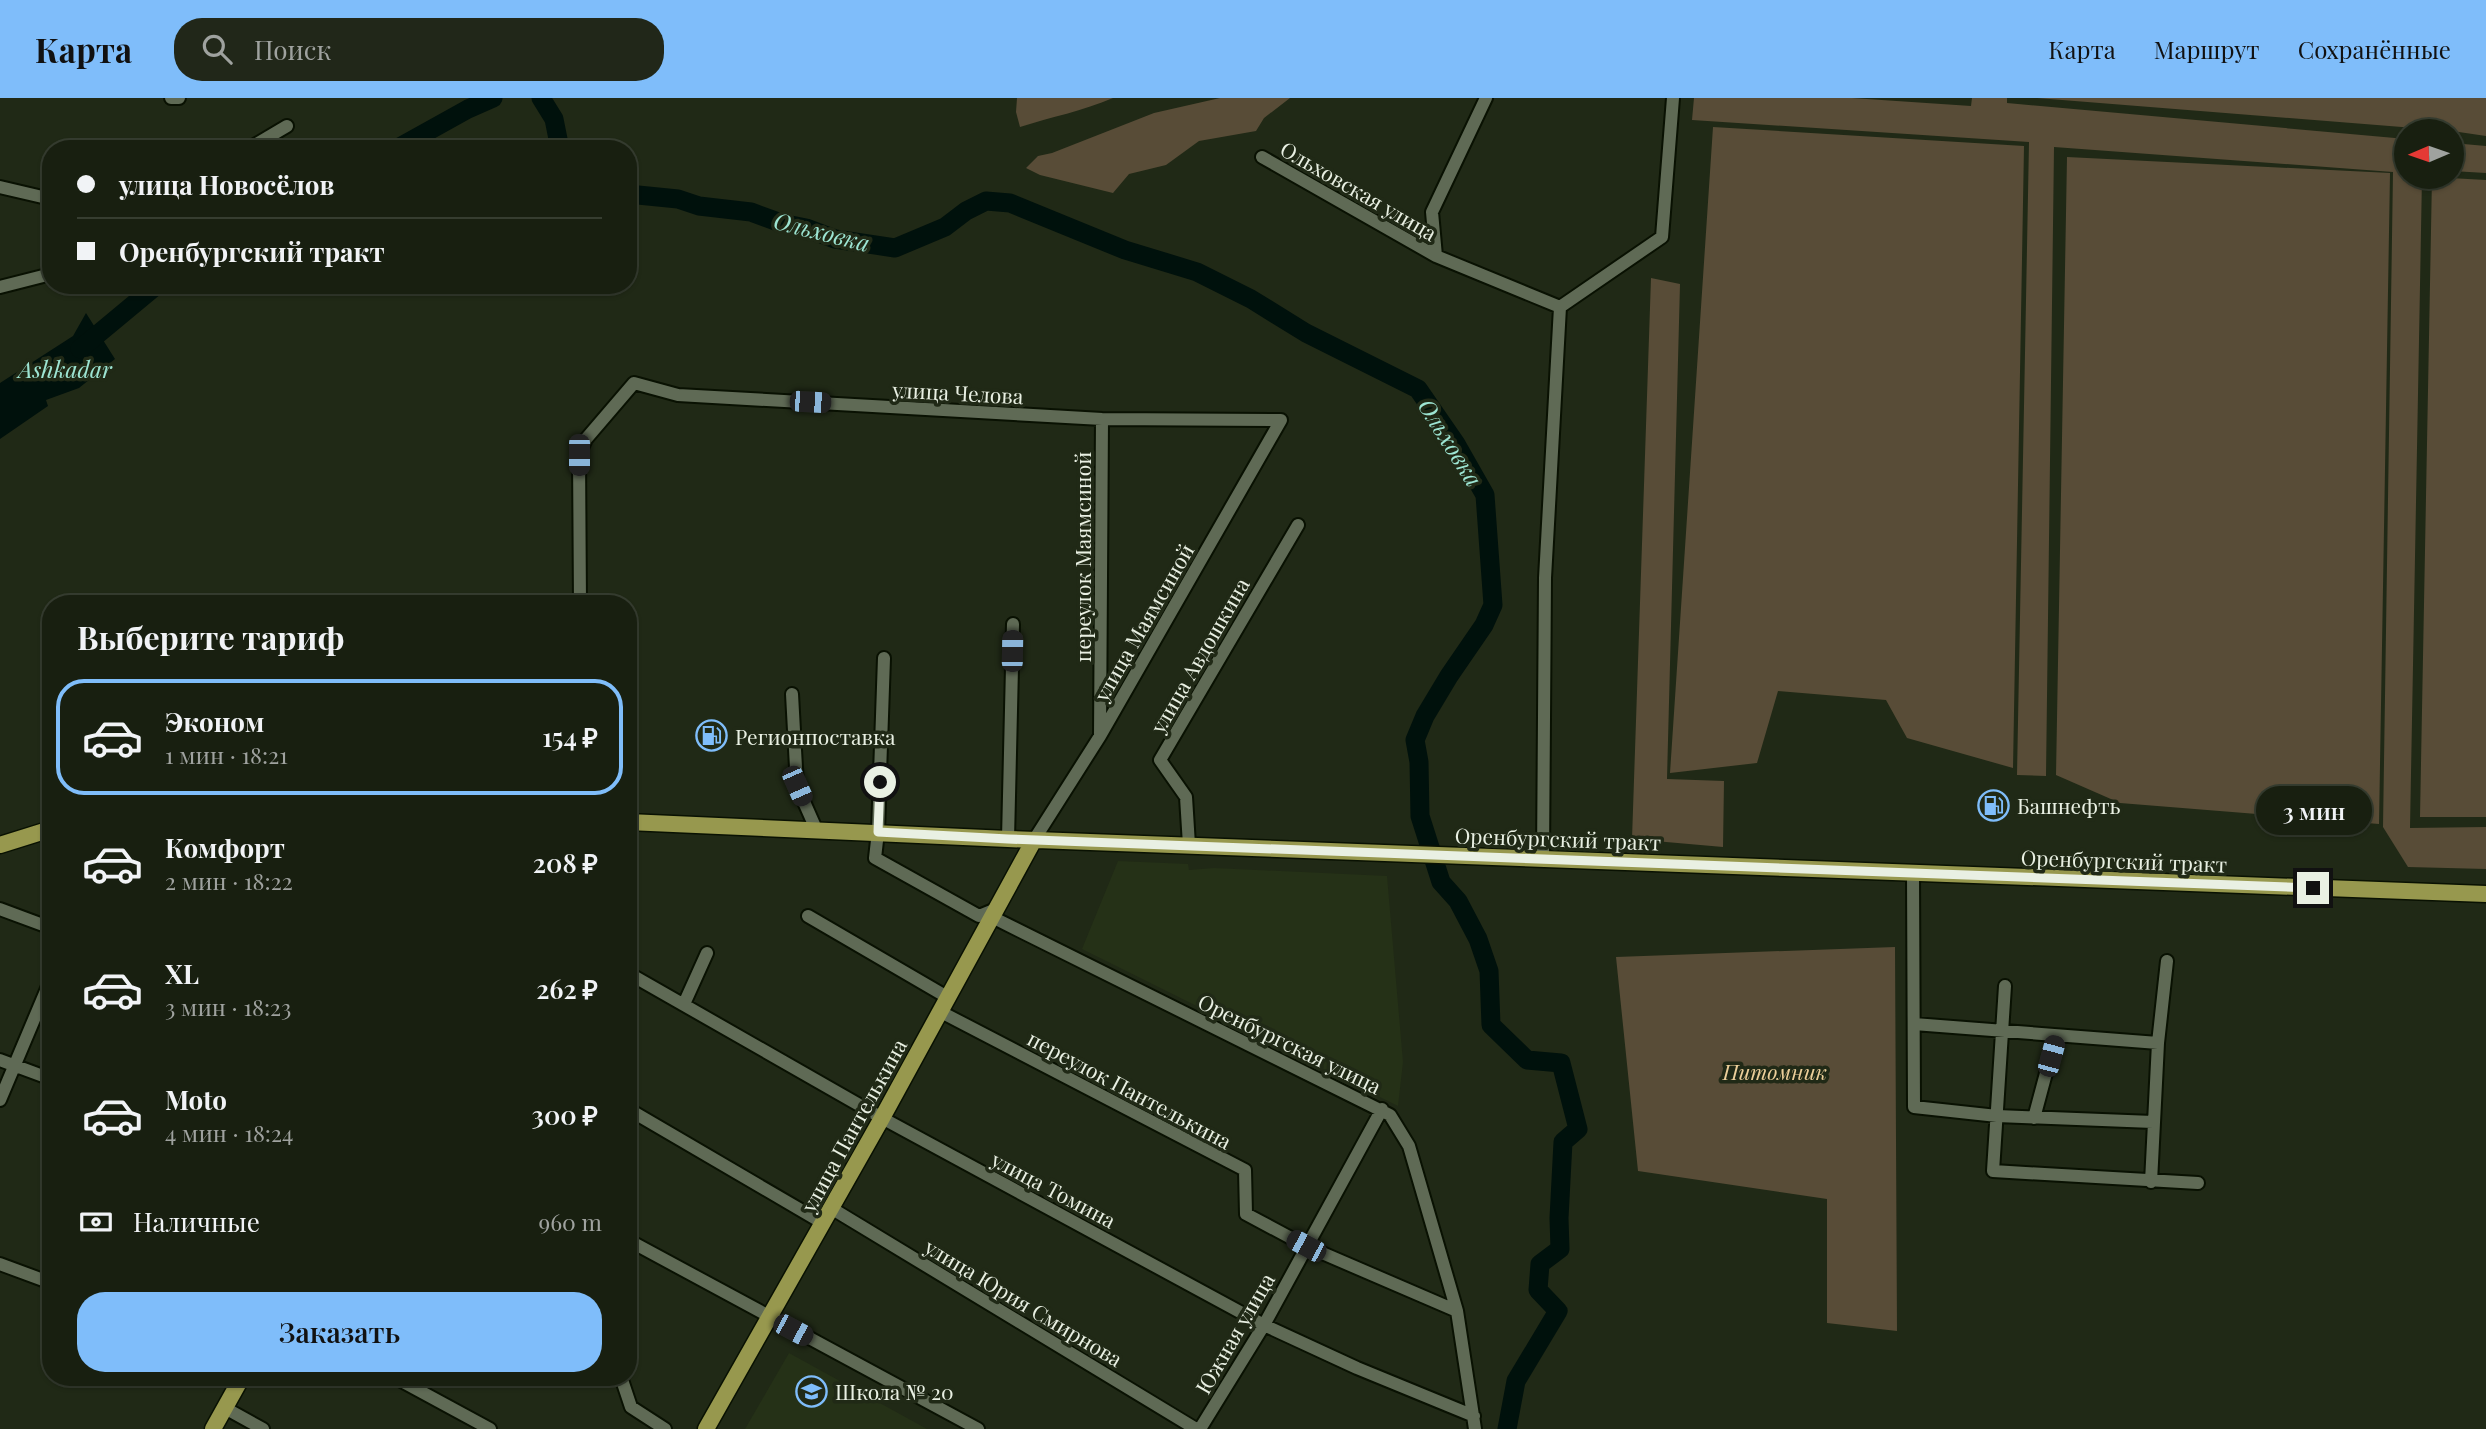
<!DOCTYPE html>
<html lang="ru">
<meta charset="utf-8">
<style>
body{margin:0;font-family:"Playfair Display",serif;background:#212719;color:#f1f3f6;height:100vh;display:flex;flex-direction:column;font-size:26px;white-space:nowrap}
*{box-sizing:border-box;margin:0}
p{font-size:23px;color:#9fa29f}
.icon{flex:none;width:38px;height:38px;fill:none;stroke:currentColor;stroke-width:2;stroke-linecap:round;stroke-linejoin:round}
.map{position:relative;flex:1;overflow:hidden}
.details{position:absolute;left:42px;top:497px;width:595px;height:791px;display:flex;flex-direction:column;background:#181f10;border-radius:28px;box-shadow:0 2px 5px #0004,0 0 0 2px #363d30}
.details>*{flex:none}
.guide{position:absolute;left:42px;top:42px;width:595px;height:154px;border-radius:28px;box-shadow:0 2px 5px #0004,0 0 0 2px #363d30;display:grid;align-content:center;height:154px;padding:0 35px;background:#181f10}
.needle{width:46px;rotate:268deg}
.tools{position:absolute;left:2394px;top:21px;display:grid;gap:14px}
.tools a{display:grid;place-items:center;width:70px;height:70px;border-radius:50%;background:#181f10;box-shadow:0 2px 5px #0004,0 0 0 2px #363d30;font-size:35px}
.end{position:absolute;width:32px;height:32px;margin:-16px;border:9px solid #e9f0e3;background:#111;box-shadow:0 0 0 4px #111}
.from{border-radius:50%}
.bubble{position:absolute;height:49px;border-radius:24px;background:#181f10;box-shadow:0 2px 5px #0004,0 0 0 2px #363d30;font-size:23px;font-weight:600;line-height:49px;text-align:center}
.car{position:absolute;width:21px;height:42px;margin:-21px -10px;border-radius:9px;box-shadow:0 0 5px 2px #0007;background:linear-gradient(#222 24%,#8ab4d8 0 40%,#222 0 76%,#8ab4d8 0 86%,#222 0)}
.guide b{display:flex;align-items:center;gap:24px;height:66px;font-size:26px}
.guide b+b{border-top:2px solid #363d30}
.guide i{width:18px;height:18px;background:#f1f3f6}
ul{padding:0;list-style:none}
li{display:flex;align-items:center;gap:21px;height:116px;margin:0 14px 10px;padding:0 21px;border:4px solid transparent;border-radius:28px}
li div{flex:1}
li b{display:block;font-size:26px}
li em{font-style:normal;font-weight:600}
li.current{border-color:#7fbdfa}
li>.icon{width:63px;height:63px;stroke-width:1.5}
h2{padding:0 35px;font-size:32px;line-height:84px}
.pay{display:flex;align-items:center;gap:18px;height:77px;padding:0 35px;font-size:26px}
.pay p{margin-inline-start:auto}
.cta{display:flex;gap:14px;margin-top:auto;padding:14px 35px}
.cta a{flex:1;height:80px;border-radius:28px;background:#7fbdfa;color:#111;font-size:28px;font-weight:600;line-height:80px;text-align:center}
header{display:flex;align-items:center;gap:42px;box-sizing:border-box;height:98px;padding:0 35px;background:#7fbdfa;color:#111}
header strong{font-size:33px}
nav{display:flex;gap:38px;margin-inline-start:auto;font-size:24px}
.search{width:490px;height:63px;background:#212719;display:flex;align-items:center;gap:18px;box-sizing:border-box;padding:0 24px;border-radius:28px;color:#9fa29f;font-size:26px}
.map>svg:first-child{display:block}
.built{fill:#253117}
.green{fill:#584c37}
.water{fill:#00110c}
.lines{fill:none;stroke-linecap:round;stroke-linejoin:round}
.river{stroke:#00110c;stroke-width:19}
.minor-casing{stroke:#091102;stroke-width:16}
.major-casing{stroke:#091102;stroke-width:19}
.minor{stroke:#5f6a55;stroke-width:12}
.major{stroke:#97984e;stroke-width:16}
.route{stroke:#e9f0e3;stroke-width:9}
.labels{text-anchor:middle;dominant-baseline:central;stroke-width:7;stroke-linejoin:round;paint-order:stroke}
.street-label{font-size:21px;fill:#e9f0e3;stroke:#202916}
.poi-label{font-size:21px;fill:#e9f0e3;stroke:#202916;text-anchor:start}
.park-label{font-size:21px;font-style:italic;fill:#eccf9a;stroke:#202916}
.water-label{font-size:23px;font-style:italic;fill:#9de5d3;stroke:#202916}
</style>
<header>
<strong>Карта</strong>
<div class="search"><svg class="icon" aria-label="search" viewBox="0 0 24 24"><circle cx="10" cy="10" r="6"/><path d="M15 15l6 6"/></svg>Поиск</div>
<nav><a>Карта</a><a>Маршрут</a><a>Сохранённые</a></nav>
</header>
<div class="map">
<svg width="2486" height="1331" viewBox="0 0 2486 1331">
<rect width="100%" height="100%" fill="#202916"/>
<path class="built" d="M1118,763L1188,766L1189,772L1214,770L1387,778L1403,964L1398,1008L1082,851Z
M789,1255L927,1331H745Z"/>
<path class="green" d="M1017,0H1113C1083,13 1051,19 1020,29L1016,14Z
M1220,0H1290L1264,20L1256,33L1199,43L1166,67L1129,76L1113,95L1040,77L1026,70L1038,58L1052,55L1154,15Z
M1694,0H1852L1971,8L1972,0H2007V5L2406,41V79H2422L2410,730L2486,729V771L2408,769L2383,729L2393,74L2054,49L2046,678L2017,677L2029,44L1692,22Z
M2037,0H2486V38L2452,33Z
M1713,29L2024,48L2013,670L1907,640L1886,602L1778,593L1757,665L1670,675Z
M2452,45L2486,48V75L2452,73Z
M2067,59L2390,75L2379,726L2120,705L2056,677Z
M2432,79L2486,82V719H2420Z
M1651,180L1680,186L1667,681L1724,683L1723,749L1632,741Z
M1895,849L1897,1233L1827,1225V1101L1638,1073L1616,859Z"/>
<path class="water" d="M86,215L115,261L79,290L46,302L48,308L0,341V285L73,238Z"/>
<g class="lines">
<path class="river" d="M541,0L554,21L560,51
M396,51L468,11L493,0
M628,96L678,101L699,108L751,114L781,125L806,130L835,141L895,150L945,129L966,113L986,103L1010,105L1125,152L1197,174L1251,201L1306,235L1418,291L1456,346L1485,397L1493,507L1484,527L1449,578L1425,618L1415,642L1419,664L1420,718L1441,784L1458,803L1478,841L1489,873L1491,927L1527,962L1561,965L1578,1031L1563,1044L1559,1120L1560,1151L1540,1166L1538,1192L1558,1213L1516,1283L1507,1331
M80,251L157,187"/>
<defs>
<path id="minor" d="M171,0H179
M248,51L287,28
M1262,59L1436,158L1560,209
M0,89L51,101
M1436,158L1432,114L1486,0
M0,189L51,176
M1560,209L1662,139L1673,0
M580,506L579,357L586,341L634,285L678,297L1102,321L1281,322L1100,638L1034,742
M884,560L878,734L875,760L979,818L996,811
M792,596L797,688L816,731
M1100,638L1102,321
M1008,741L1013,526
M1189,747L1186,699L1160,662L1298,427
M1543,760L1545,480L1560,209
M1913,775L1914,1009L1997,1018L2153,1024
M0,811L51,830
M808,818L947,899
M992,819L1390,1017L1409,1048L1457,1213L1475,1331
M628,875L882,1020L1264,1227L1357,1270L1474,1318
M2005,888L1993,1073L2198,1085
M684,906L707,855
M939,913L1245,1072L1246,1116L1306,1148L1457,1213
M1914,926L2158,945
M0,962L51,981
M0,1002L51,881
M628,1011L823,1125
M2034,1020L2056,938
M2151,1084L2158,945L2167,863
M831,1110L1196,1331
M628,1142L978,1331
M0,1166L51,1185
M394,1279L490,1331
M621,1279L631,1309L665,1331
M225,1310L263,1331
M1200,1331L1264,1227L1382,1011"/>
<path id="major" d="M628,724L1008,741L2486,796
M0,747L51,731
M213,1331L242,1279
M706,1331L882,1020L1034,742"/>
</defs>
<use href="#minor" class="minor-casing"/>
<use href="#major" class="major-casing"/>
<use href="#minor" class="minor"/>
<use href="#major" class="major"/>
</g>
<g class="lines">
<path class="route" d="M880,684L878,734L1008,741L2313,790"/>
</g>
<defs>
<symbol id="fuel-ring" viewBox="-11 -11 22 22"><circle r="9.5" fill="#202916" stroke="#7fbdfa" stroke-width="1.5"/><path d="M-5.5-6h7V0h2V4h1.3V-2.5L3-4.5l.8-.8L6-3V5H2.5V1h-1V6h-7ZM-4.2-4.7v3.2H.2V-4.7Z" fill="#7fbdfa"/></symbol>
<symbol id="school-ring" viewBox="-11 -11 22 22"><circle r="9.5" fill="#202916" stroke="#7fbdfa" stroke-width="1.5"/><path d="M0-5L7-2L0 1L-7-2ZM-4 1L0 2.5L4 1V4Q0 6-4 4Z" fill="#7fbdfa"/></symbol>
</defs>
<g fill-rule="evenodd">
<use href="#fuel-ring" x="694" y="620" width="35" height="35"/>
<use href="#fuel-ring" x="1976" y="690" width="35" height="35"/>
<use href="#school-ring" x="794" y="1276" width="35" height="35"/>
</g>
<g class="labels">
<g class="street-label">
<text transform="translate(1359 92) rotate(30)">Ольховская улица</text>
<text transform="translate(958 294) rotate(3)">улица Челова</text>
<text transform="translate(1082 459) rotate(-90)">переулок Маямсиной</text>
<text transform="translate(1143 524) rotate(-60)">улица Маямсиной</text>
<text transform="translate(1199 557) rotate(-60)">улица Авдошкина</text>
<text transform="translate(1558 740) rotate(2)">Оренбургский тракт</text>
<text transform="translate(2124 762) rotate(2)">Оренбургский тракт</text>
<text transform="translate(1290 945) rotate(26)">Оренбургская улица</text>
<text transform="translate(1130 991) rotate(28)">переулок Пантелькина</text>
<text transform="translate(853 1027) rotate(-61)">улица Пантелькина</text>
<text transform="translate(1054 1091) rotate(28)">улица Томина</text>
<text transform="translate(1024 1204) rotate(31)">улица Юрия Смирнова</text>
<text transform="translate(1234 1235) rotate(-60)">Южная улица</text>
</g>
<g class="poi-label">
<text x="735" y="638">Регионпоставка</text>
<text x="2017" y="707">Башнефть</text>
<text x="835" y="1293">Школа № 20</text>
</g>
<g class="park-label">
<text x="1775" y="973">Питомник</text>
</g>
<g class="water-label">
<text transform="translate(822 133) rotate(14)">Ольховка</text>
<text x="65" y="270">Ashkadar</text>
<text transform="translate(1451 344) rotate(58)">Ольховка</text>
</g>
</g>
</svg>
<div class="tools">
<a><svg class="needle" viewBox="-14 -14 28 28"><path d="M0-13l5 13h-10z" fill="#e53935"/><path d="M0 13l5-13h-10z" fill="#9fa29f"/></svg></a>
</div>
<i class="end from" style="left:880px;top:684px"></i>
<i class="end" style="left:2313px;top:790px"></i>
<div class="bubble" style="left:2256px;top:688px;width:116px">3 мин</div>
<i class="car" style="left:810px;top:304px;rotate:93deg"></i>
<i class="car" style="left:579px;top:357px;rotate:180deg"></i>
<i class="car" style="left:1012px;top:553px;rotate:1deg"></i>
<i class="car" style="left:797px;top:688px;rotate:156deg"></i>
<i class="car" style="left:2051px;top:958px;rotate:15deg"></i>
<i class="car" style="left:1306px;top:1148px;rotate:298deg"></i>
<i class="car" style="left:793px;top:1232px;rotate:118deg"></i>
<div class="guide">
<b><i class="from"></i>улица Новосёлов</b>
<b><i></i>Оренбургский тракт</b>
</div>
<section class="details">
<h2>Выберите тариф</h2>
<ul>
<li class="current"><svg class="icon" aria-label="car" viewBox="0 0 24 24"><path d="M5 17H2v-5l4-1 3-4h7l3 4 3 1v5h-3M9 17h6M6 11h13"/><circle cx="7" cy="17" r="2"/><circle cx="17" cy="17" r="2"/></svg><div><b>Эконом</b><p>1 мин · 18:21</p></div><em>154 ₽</em></li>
<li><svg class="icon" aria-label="car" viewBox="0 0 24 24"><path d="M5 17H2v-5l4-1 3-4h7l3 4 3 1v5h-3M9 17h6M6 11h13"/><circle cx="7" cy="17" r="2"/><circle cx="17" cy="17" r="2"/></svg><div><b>Комфорт</b><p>2 мин · 18:22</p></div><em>208 ₽</em></li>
<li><svg class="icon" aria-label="car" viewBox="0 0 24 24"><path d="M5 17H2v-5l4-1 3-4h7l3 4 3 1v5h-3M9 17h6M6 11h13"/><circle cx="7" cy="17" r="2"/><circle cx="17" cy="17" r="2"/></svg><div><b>XL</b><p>3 мин · 18:23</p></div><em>262 ₽</em></li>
<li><svg class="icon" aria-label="car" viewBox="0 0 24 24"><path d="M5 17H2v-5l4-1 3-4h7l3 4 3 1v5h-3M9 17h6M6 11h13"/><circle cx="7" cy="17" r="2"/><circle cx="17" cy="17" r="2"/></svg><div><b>Moto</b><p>4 мин · 18:24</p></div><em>300 ₽</em></li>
</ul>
<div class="pay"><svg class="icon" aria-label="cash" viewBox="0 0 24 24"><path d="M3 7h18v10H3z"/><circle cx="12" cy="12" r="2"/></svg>Наличные<p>960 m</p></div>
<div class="cta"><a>Заказать</a></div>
</section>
</div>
